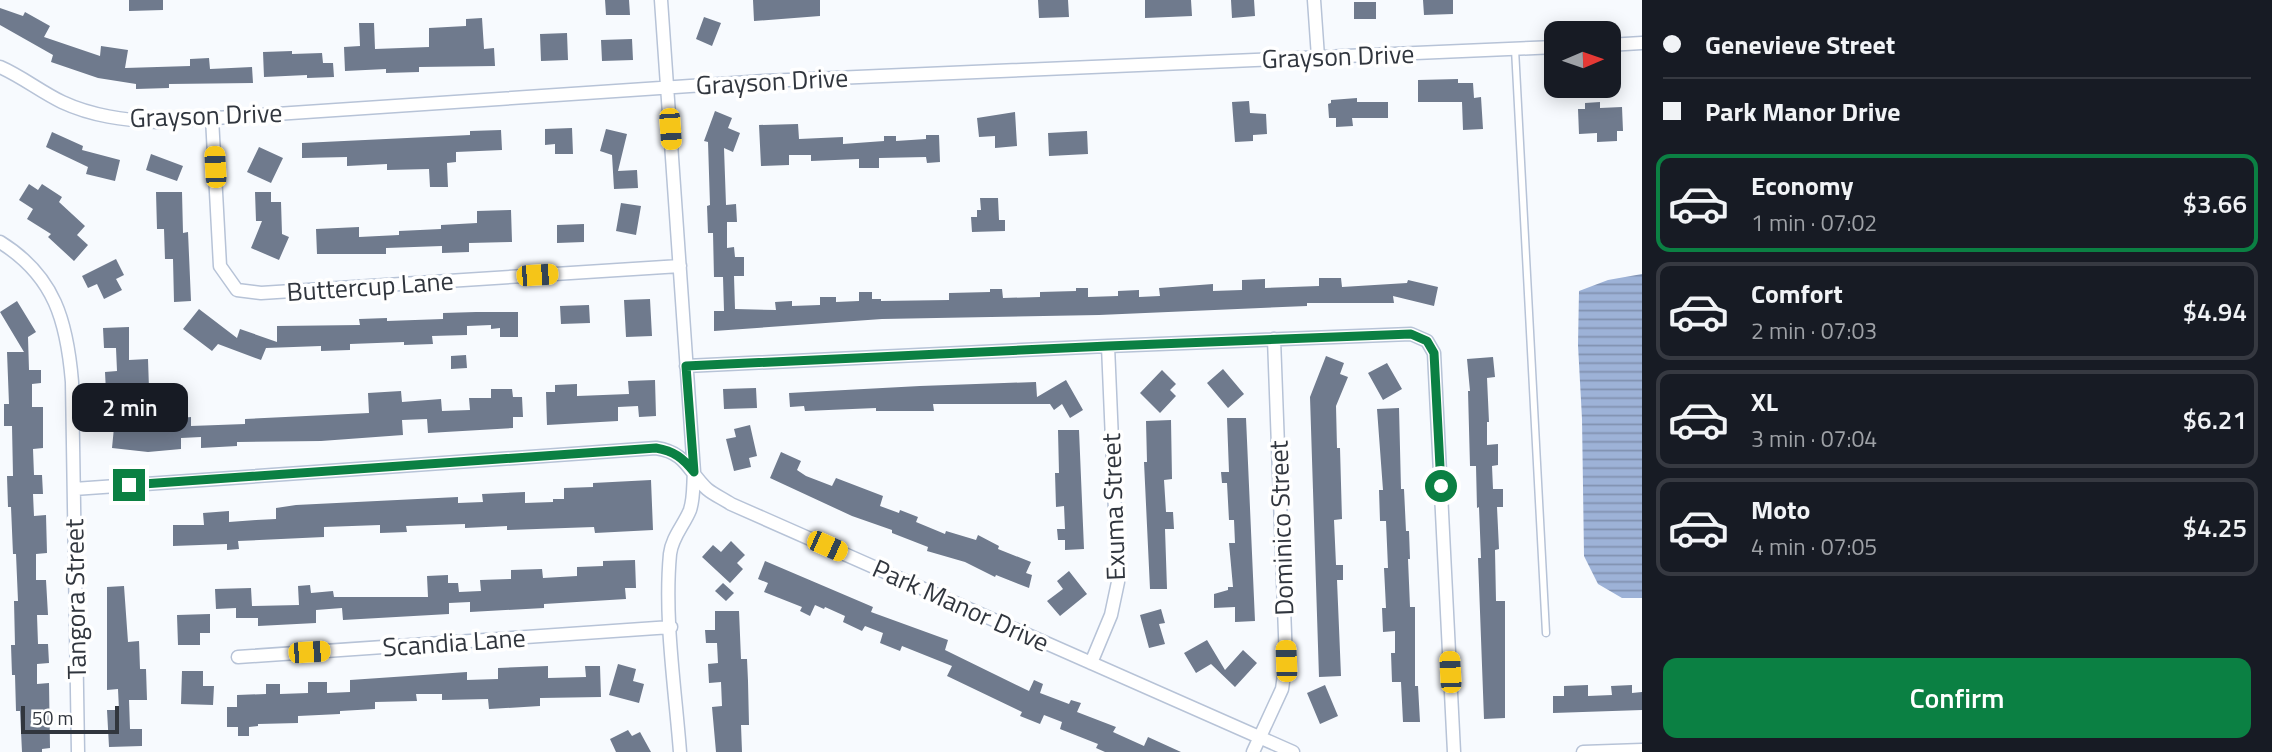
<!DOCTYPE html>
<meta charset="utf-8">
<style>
body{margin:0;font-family:"Titillium Web",sans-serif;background:#20242c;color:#f1f3f6;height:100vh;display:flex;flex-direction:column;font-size:26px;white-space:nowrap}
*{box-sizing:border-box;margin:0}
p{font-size:23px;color:#9ea1a6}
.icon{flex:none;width:38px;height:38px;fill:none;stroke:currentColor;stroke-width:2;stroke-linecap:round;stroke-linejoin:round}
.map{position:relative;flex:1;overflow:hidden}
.sheet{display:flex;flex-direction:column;background:#171b24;width:630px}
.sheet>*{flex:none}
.banner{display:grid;align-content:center;height:154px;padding:0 21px;background:#171b24}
.needle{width:46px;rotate:88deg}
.buttons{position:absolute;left:1544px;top:21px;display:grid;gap:14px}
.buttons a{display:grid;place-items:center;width:77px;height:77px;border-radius:14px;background:#171b24;box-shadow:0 4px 18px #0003;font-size:35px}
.scale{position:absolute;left:21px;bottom:18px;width:98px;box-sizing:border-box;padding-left:7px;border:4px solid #31363e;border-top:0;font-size:19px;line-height:24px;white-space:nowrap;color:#31363e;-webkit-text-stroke:5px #fff;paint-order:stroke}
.end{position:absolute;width:32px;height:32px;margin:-16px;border:9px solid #0b8043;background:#fff;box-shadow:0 0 0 4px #fff}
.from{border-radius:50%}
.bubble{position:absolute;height:49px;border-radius:14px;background:#171b24;box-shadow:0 4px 18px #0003;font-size:23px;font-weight:600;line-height:49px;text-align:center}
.car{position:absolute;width:21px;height:42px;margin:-21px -10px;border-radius:9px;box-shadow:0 0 5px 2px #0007;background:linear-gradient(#f5c518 24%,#345 0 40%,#f5c518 0 76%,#345 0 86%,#f5c518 0)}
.banner b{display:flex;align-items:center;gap:24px;height:66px;font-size:26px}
.banner b+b{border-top:2px solid #363941}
.banner i{width:18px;height:18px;background:#f1f3f6}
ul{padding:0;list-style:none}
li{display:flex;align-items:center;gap:21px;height:98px;margin:0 14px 10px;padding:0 7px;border:4px solid #363941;border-radius:14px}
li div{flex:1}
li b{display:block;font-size:26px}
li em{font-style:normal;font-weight:600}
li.active{border-color:#0b8043}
li>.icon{width:63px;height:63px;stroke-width:1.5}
.cta{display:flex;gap:14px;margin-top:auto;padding:14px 21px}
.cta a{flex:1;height:80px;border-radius:14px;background:#0b8043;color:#fff;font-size:28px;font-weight:600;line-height:80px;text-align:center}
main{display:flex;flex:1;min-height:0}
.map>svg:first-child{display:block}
.water{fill:url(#water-rules)}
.building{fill:#6f7a8d}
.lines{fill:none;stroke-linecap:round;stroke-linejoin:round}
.service-casing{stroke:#b7c3d7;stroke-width:9}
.minor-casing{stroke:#b7c3d7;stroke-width:15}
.service{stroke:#fff;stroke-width:6}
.minor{stroke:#fff;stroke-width:12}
.route{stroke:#0b8043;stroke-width:9}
.labels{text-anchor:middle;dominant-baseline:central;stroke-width:7;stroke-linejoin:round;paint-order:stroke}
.street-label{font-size:26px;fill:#31363e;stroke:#fff}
</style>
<main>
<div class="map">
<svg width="1642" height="752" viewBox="0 0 1642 752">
<defs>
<pattern id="water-rules" width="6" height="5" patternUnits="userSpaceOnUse" patternTransform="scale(1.75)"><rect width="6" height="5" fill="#9db2d7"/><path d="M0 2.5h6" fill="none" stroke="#8192b0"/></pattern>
</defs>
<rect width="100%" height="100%" fill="#f7fafe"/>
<path class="water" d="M1642,274V598H1622L1598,584L1584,556L1582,419L1578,345L1579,291L1608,280Z"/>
<path class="building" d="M129,0H163V10L129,11Z
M605,0H629L630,15H606Z
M753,0H820V16L754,21Z
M1038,0H1068L1069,17L1039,18Z
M1145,0H1191L1192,16L1145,18Z
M1231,0H1254L1255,16L1232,18Z
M1423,0H1453V14L1424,15Z
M1354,2H1376V19H1354Z
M0,8L23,16L25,12L50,26L44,37L100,56L101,46L128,50L125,68L190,66V59L209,58L210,69L252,67L253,83L169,84V88L136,89V84L98,78L51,62L53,55L0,25Z
M704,17L721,23L712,46L696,39Z
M482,18L484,49L494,48L495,66L419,67V72L386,73V69L345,71L344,47L360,46L359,23H374L375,49L429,47V28L466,26V19Z
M567,33L568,60L541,61L540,34Z
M632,39L633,60L602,61L601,40Z
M292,51V54L322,53L323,63H333L334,77L307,78V75L264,77L263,52Z
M1458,79V83H1473L1474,98L1481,97L1483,129L1463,130L1462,102H1418V80Z
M1357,98V102H1388V118H1352L1353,126L1336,127V118H1329L1328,104L1331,103V100Z
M1249,101L1250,113L1266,114L1267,134L1253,135V141L1235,142L1232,102Z
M1600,102V108L1622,107L1623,131H1617V141L1597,142V133L1579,134L1578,109H1585V103Z
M715,111L732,118L728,128L740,133L733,152L724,148L726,205L736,204L737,222H727V248L734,247L735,257H744V276H734L735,309L776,310L775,302L792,301V306L820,305V297H836V302L859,301V292H872V299H881V301L949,300V293L990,292V289H1002L1003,298L1040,297V292L1076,291V288H1088V297L1118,296V291L1139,290V297L1160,296L1159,288L1213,284V291L1242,290V280L1265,279V288L1319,286V278H1341L1342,287L1407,283L1408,280L1438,287L1434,306L1393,296L1394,303H1307V306L1099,315L882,319L714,331V311H724L723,277H714L713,233H708L707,206L710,205L708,142L704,141Z
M1015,112L1017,146L995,148V136L979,137L977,118Z
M798,124L799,139L843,137V144L884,141V136H896V141L926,139V135H939L940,162L927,163L926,157L879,158V168H859V159L811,161V155H789V165L761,166L759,125Z
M572,128L573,154H555V144L545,145V129Z
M606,129L627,134L618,171L637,170L638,188L614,189L612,155L600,151Z
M501,130L502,150L456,152V162L447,163L448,187H430L429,169L387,170V164L347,166V157L302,158V143L470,135V131Z
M1087,131L1088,154L1049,156L1048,133Z
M52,132L83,146L82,150L120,160L115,181L86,174L88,167L46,147Z
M259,147L283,158L271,183L247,172Z
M151,154L183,166L177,181L146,170Z
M29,184L38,190L42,184L62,197L59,202L85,226L77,235L88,245L74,261L48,237L51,234L27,219L33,209L19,200Z
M156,192H182L183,233L188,232L191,301L174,302L173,259H165L164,229H157Z
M255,192H271V202H281L282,234L289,237L279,260L251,248L262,221H256Z
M980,198H998L999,220H1005V231L972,232L971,217H977V210H981Z
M621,203L641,206L636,235L616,231Z
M511,210L512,242L469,243V252L442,253V246L386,248V254H317L316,229L359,227V237L399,235V231L441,229V225L477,223V211Z
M584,224V242L557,243V225Z
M116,259L124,275L116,279L122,290L104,299L97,284L88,288L82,276Z
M650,299L652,336L626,337L624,300Z
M17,301L36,332L28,337L29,370H41V383L32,384V407H43V448L33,449L34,475H42L43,494H33L34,516L46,515L47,553L36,554V580H46L48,615H37L38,644H48L49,663L37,664V684L49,683L50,748L42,749V752H22L20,711H16L15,675H12L11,645H15L14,601H18L16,554H13L11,507H8L7,476H13L12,426H4V404H9L7,352H24L0,312Z
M589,305L590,323L561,324L560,306Z
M199,309L237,338L240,329L277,342V326L360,325L359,319L387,318V321L443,319V313L476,312H518V337H500V328L491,329V325L467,326V335L432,336L433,344L404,345V342L350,344V350L321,351V346L266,348L261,360L218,344L212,351L183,329Z
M129,327V360L148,359L149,389L106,392L105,372L117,371L116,348H104L103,328Z
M466,355L467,368L451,369V356Z
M1326,356L1344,363L1340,374L1348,377L1336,406L1337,448H1340L1342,519L1334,520L1336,565H1343V580H1337L1341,676L1319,677L1310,397Z
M1493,357L1495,377L1487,378L1489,422H1487V445L1498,444V465L1492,466L1493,489H1503V507H1497L1499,549L1495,550L1496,601H1505V718L1484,719L1478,558H1481L1479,507L1477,508L1476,466H1470L1468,391H1470L1467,359Z
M1387,363L1402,389L1383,400L1368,373Z
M1223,369L1244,394L1228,408L1207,383Z
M1162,370L1176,384L1170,390L1176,396L1160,413L1140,393Z
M655,380L656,416L639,417L638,406L618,407V421L547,425L546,392H555V385L577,384V396L629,394L628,381Z
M1066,380L1083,410L1070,418L1062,404L1054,410L1050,404H933L934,411H876V408L805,411L804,406L790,407L789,393L920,386L1036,382L1037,397Z
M756,388L757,408L724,409L723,389Z
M491,389H512L513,397H522L523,417H513V428L428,433L427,419L402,420L403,435L321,441L237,442V446L201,448V437L181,438V449L148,452L112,448L116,407L170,412V410L180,409L181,418L191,417V426L245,424V419L369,413L368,393L401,391L402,402L441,399L442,411L470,410L469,398H491Z
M1399,408L1401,489H1404L1406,531H1409L1410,559H1408L1410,607H1415V686H1418L1420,722H1403L1401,682H1392L1391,653H1395V631L1383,632L1382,608H1386L1384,568H1388L1386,521H1380L1379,490H1383L1377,409Z
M1227,418H1246L1255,621L1235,622V607L1214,608V594L1228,590V587H1233L1229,543H1235L1234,520H1229L1227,483H1222L1221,472H1229Z
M1171,420L1172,479L1164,480L1166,512H1173L1174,529H1165L1167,589H1150L1144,462H1147L1146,421Z
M750,425L757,456L749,458L751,467L734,471L726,439L736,437L734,429Z
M1058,430H1079L1084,549L1065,550V540H1058L1057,529H1065L1064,506L1056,507L1055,473H1059Z
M781,452L801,461L797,470L806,476L832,486L836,478L883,496L880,506L899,513L900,510L918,517L916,522L945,534L946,531L976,540L978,535L999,546L998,549L1031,562L1026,573L1032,575L1029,588L996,575L995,577L965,562L927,551L928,547L892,533V530L852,516L770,478Z
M651,480L653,530L595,533L594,527L507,530V526L465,528V524L406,526L407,532L380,533V525L324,527V537L238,541L239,549L227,550V544L173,546V525H204L203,513L229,511V522L256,520L276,519V508L296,505L458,497V503L483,502L482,494L525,492V503L553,502V499H564V488L593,487V483Z
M731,541L745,555L737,563L743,569L730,583L702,557L713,545L721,552Z
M635,560L636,588H625L626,599L544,604V608L470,612V602L449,603V614L343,620L342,608L316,610V623L258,626V618H236V608L216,609L215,589L251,588L252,606L299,605L298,586L310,585L311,593L333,591L334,597H428L427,576L448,575V583H458L459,592L481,591L480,580L511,579V570L542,569L543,578L577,576V567L603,566V561Z
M765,561L873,607L871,612L948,640L945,650L1029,691L1034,680L1043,684L1040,693L1069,704L1071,700L1081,703L1077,712L1116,727L1113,732L1144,746L1148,737L1181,752H1105L1096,748L1098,744L1060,729L1062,722L1044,715L1040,724L1020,716L1022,712L947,676L952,666L902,646L900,651L880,643L883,633L865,626L862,631L843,622L845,616L825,607L824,609L815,605L810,616L800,611L802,607L764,592L768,583L758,579Z
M1069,571L1087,594L1060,616L1047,601L1063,589L1057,581Z
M723,583L734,593L726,601L715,591Z
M124,586L128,642L139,641L140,669H146L147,700H129L130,729H142V746L109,747L107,710H119L118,689L107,690V587Z
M1161,609L1165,623L1159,624L1165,644L1149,648L1140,615Z
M715,611H739L741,659H747L748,681L749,725H741L742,752H716L712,707L722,706L721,682L709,683L708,664L718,663L717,643H706L705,630H715Z
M210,614V633H200V645H178L177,615Z
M1207,640L1225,670L1243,650L1257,663L1235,687L1211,664L1196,673L1184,653Z
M618,664L636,669L633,681L644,684L639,703L609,695Z
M548,666V678L586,677L585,666H600L601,697L540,698V706L489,709L488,699L442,700V694H416L417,701L375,702V709L340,711V714L298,716V723L258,724V726L249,727V736H238V727H227V707H237V695L266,694V684H280V694L308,693V682H327V693L350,692V680L467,672V680L498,679V668Z
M182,671H203V686H214L213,705L181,704Z
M1325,685L1338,716L1320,724L1307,693Z
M1588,685V696L1612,695L1611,686L1632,685V693L1642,692V710L1553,713V696H1564V686Z
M628,730L632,736L640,732L651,752H616L610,739Z"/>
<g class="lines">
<defs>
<path id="service" d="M1515,49L1546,633"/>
<path id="minor" d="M661,0L694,472C693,485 694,498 690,510C684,525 672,537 670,554C664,618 675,687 680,752
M1314,0L1318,57
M1608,45L1642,43
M0,67C21,76 41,92 62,102C92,116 124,120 157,122L765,81L1556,47
M212,118L220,266L237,290L261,293L680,266
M0,242C55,276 67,322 72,382L78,752
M686,366L1108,346L1411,334L1427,341L1434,353L1454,752
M74,489L656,448C687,453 687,470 707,489C714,495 724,499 731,504L1293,752
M238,657L671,627
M1091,663L1111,615L1118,582L1108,346
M1253,752L1282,689L1286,661L1274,339
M1583,752L1642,750"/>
</defs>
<use href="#service" class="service-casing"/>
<use href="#minor" class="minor-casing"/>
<use href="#service" class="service"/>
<use href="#minor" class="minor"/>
</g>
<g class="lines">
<path class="route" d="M129,485L656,448C674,451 683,458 694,472L686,366L1108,346L1411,334L1427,341L1434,353L1441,486"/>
</g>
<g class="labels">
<g class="street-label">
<text transform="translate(1338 56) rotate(-2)">Grayson Drive</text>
<text transform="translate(772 81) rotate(-3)">Grayson Drive</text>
<text transform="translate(206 115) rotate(-2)">Grayson Drive</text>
<text transform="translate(370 286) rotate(-4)">Buttercup Lane</text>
<text transform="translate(1113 507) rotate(-92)">Exuma Street</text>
<text transform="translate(1281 528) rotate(-92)">Dominico Street</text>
<text transform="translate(75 599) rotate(-91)">Tangora Street</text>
<text transform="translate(961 605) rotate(24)">Park Manor Drive</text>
<text transform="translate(454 642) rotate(-4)">Scandia Lane</text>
</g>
</g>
</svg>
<div class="buttons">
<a><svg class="needle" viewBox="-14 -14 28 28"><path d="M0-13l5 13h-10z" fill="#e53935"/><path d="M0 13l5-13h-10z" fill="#9ea1a6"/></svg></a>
</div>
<div class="scale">50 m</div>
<i class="end from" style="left:1441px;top:486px"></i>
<i class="end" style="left:129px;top:485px"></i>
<div class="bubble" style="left:72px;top:383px;width:116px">2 min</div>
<i class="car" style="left:670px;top:129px;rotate:176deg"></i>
<i class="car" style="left:215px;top:167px;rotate:357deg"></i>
<i class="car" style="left:537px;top:275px;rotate:86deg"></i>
<i class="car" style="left:827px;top:546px;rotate:114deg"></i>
<i class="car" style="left:309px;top:652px;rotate:86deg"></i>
<i class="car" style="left:1286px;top:661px;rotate:358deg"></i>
<i class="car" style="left:1450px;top:672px;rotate:357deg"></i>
</div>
<section class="sheet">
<div class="banner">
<b><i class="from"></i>Genevieve Street</b>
<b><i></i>Park Manor Drive</b>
</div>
<ul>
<li class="active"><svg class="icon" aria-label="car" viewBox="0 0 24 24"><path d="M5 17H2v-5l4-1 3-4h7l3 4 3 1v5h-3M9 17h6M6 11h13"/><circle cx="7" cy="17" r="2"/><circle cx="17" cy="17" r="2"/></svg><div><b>Economy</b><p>1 min · 07:02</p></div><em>$3.66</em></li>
<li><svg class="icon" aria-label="car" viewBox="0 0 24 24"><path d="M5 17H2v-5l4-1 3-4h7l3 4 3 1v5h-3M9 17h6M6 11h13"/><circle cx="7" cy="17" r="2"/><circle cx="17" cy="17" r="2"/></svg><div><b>Comfort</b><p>2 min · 07:03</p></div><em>$4.94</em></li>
<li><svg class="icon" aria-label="car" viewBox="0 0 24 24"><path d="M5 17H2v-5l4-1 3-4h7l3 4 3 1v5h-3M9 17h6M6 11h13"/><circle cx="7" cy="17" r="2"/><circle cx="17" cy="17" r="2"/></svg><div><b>XL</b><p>3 min · 07:04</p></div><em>$6.21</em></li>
<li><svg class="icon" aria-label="car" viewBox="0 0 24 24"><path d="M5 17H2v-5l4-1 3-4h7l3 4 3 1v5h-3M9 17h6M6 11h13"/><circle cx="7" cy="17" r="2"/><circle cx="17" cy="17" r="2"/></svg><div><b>Moto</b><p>4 min · 07:05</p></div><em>$4.25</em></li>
</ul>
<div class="cta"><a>Confirm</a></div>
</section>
</main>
